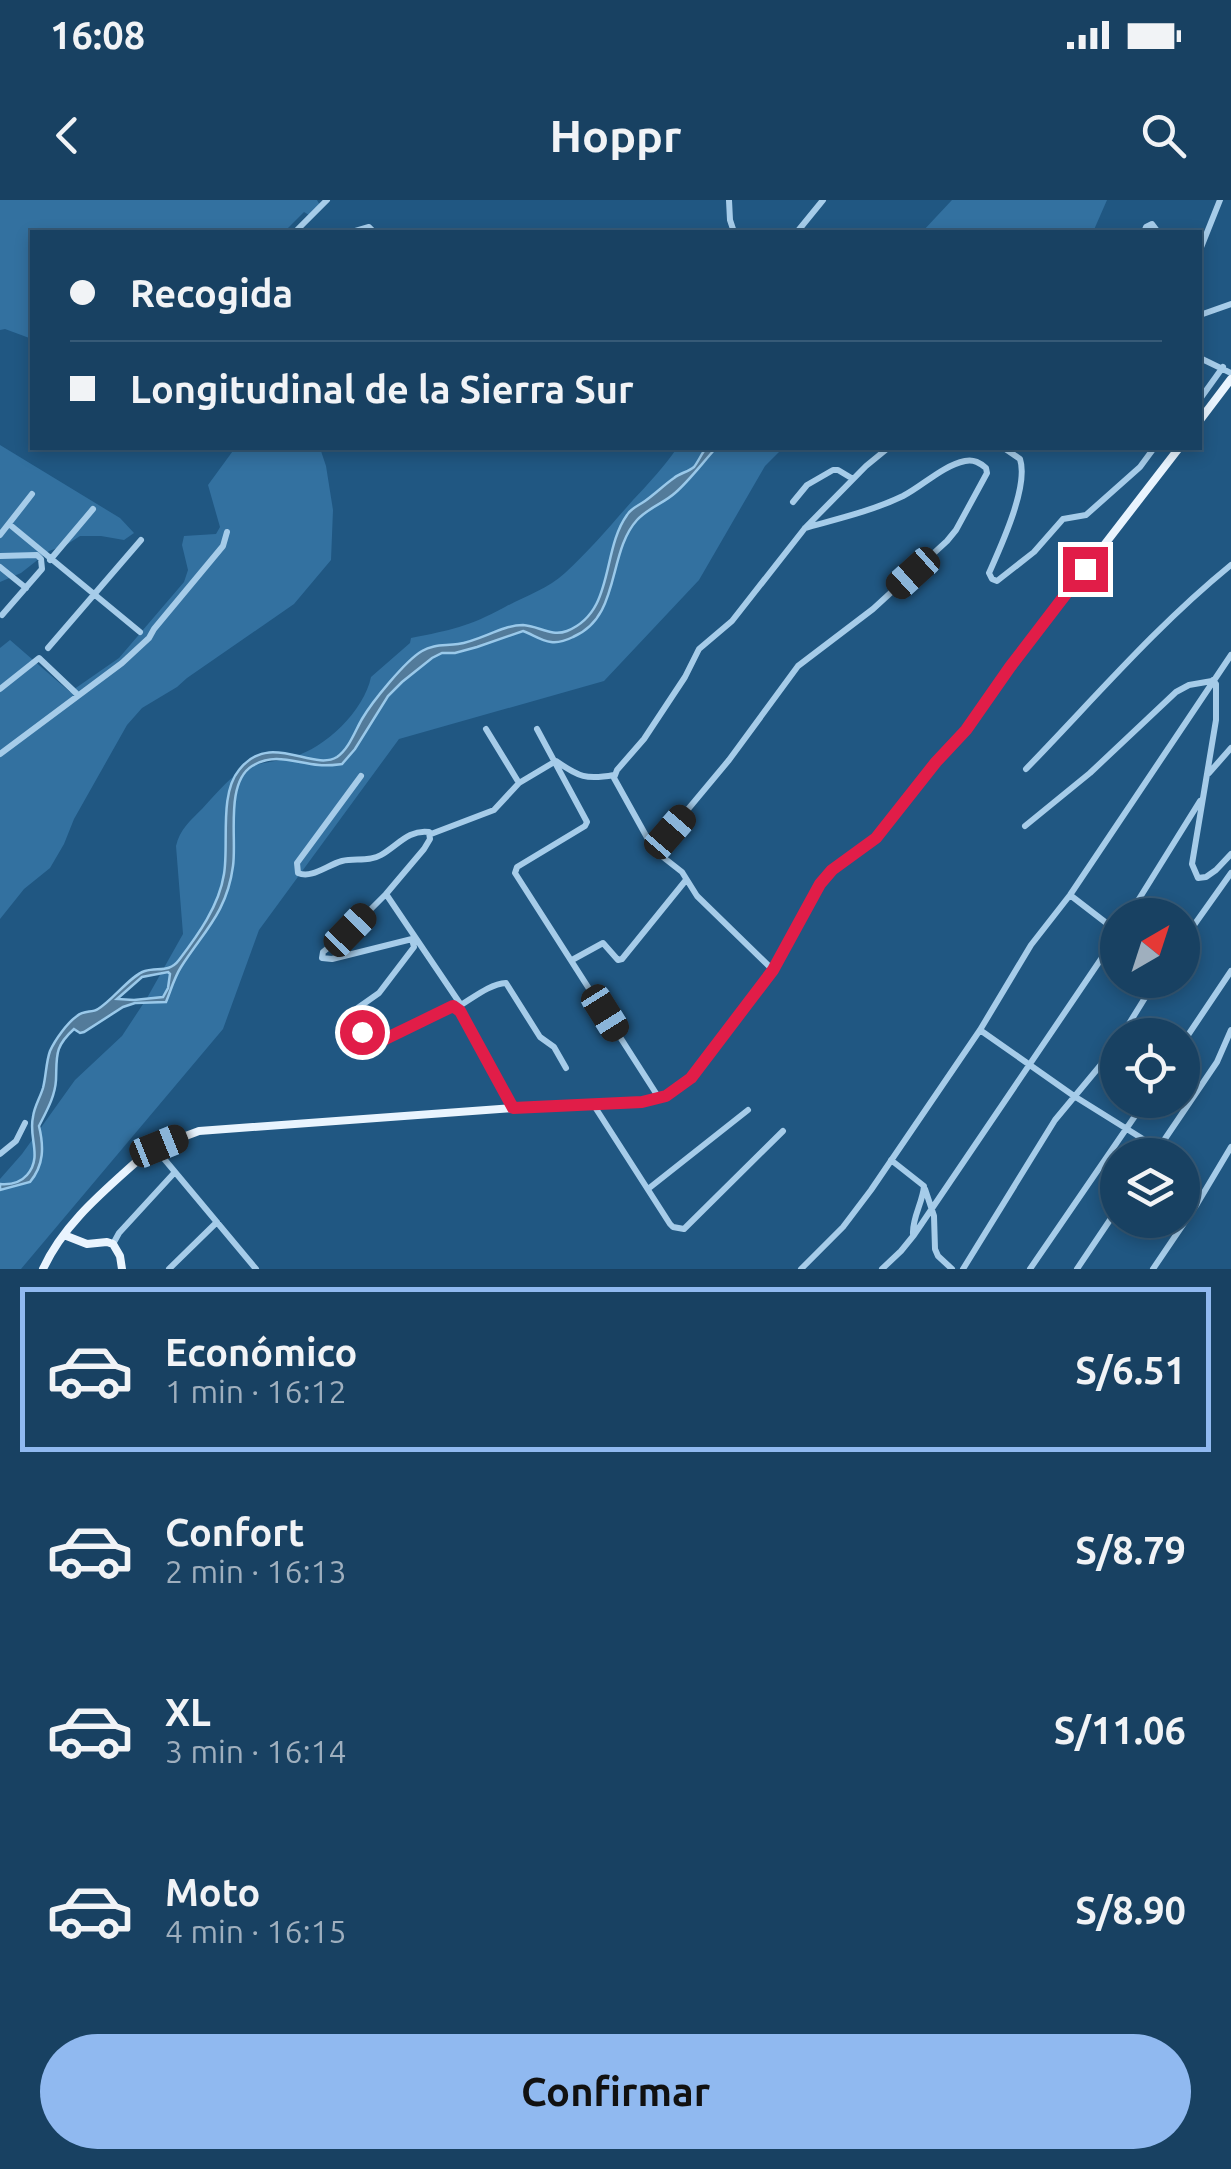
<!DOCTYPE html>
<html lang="es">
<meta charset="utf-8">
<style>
body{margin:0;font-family:Ubuntu,sans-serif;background:#254c6b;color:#f1f3f6;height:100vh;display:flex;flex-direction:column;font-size:38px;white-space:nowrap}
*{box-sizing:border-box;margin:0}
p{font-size:32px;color:#9fafbe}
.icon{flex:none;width:55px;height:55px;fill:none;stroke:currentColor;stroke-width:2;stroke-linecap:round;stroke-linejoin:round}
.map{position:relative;height:1069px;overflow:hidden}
.panel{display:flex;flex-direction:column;background:#184162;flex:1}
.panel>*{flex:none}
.hud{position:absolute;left:30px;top:30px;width:1172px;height:220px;border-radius:0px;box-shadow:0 5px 15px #0003,0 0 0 2px #365a77;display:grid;align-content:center;height:220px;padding:0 40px;background:#184162}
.needle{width:65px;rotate:39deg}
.fabs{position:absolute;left:1100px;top:698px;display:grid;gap:20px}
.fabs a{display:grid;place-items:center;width:100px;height:100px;border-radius:50%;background:#184162;box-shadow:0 5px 15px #0003,0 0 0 2px #365a77;font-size:50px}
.end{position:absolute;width:45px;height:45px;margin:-22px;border:12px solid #e11d48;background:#fff;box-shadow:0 0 0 5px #fff}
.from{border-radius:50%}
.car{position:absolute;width:30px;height:60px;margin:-30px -15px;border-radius:12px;box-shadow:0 0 8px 2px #0007;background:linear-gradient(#222 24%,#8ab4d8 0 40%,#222 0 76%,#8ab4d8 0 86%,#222 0)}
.hud b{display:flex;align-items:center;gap:35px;height:95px;font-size:38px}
.hud b+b{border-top:2px solid #365a77}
.hud i{width:25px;height:25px;background:#f1f3f6}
ul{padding:18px 0 0;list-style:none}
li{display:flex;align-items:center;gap:30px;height:165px;margin:0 20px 15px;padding:0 20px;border:5px solid transparent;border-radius:0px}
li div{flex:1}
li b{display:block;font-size:38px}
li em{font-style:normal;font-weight:700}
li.selected{border-color:#90b9f0}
li>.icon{width:90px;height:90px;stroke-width:1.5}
.button{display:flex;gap:20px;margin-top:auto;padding:20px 40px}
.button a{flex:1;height:115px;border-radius:60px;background:#90b9f0;color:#111;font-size:40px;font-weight:700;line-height:115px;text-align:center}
.status{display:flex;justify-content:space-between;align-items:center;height:70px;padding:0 50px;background:#184162;direction:ltr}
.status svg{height:28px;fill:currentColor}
header{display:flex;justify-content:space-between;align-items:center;height:130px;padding:0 40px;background:#184162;font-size:45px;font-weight:700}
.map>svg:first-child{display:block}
.green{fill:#3371a0}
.water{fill:#537b9a;stroke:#9ac9ea;stroke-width:2.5;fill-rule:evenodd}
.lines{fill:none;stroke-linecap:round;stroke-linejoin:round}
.minor{stroke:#a6cce9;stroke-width:6}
.major{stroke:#e9f4fe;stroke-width:8}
.route{stroke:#e11d48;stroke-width:12}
</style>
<div class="status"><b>16:08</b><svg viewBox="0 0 49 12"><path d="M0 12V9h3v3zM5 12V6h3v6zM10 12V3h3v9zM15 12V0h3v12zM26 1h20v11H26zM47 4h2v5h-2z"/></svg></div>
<header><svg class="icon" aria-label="back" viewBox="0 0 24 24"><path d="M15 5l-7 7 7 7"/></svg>Hoppr<svg class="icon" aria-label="search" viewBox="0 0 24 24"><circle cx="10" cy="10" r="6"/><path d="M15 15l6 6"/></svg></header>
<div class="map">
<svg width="1231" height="1069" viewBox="0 0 1231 1069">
<rect width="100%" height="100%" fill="#205782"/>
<path class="green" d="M0,0H317L321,7L309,15L304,12L284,32H32V139L5,129L0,130Z
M952,0H1107L1093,32H922Z
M0,245L120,318L134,333L124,340L101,336H80L66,345L49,351L21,373L0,382Z
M235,248H320L326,266L333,310L331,360L294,404L187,478L177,487L142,508L127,525L74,619L64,644L50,668L24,689L0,719V448L10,440L70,492L119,458L184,382L188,370L182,345L184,336L216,334L220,327L208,285Z
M677,248H783L765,266L699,380L604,481L399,539L259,730L223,829L21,1069H0V979L22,954L75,880L122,836L147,798L183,734L176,646C180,629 190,621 202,609C214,596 226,581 241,571C257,562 276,562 293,557C325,548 364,511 371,477L410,443L411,438C451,430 468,427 505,407C525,396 548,389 565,373C590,350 611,325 633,300C649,283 664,267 677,248Z"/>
<path class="water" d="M706,248H716C703,262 690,280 675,293C664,303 648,308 637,320C607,353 621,417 573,437C567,440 558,443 551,442C541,441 532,434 523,431L477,447L455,453H442L432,458L402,482L388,496L355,549L342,564C334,565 327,566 319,565C295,563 275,552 252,566C225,583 237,639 233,666C227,712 204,731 181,767C174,778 171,790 166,802L135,803L123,807L84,832L80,833L74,829C54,847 57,856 56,880C55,897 46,912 39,926C44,947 44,965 30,982L0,990V984C11,985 20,983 27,975C43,957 28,937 33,917C34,907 40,898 43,888C46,877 46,862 50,851C55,840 67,823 77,816C84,810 92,813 98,809C112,801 131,775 145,771C158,767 169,773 179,760C198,735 219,706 224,674C229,645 219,594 239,570C270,530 312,572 337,557C349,549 355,531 362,519C372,502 405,461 422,451C433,444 445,446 458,444C480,441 502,425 523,425C539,426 551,437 567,431C615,412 601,351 627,315C631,308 638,306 645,301C655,294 664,285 674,278C680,273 688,272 694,267C698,262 702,253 706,248ZM168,772L170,774L168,788L163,797L134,800L117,799L142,777Z"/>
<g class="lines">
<path class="minor" d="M729,0L730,20L734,32
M295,32L327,0
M352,32L369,27L374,32
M797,32L823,0
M1144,32L1146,27L1152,24L1158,32
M1200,50L1220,0
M1200,115L1231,104
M1200,158L1231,173
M1200,199L1223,167
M1004,248L1020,259C1029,286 1001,346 989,373L992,379L997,381L1034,352L1063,319L1086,315L1140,267L1154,248
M793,302L807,285L833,270H838L853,279
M9,324L140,432
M0,335L32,294
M0,356L37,355L41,359L42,369L2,415
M50,360L93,309
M0,367L26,388
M48,448L141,340
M1213,480L1216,484V520L1192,664L1198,678L1206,677L1216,670L1231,654
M0,489L39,458L78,495
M486,529L519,583
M537,529L587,622L585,626L517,667L515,673L659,898
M0,554L122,463L149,438L154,429L223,346L227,332
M1026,569C1093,500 1156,426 1231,365
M1209,573L1231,548
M361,576L297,663L298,673C312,679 327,665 342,661C355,658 369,662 381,655C397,646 409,629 429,632L430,639L424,649L386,694L350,730L323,752L322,758L332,759L412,739L414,747L379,793L352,812L353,822L373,842H377L450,807L456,808L513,908
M1025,626L1090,573L1176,492L1189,485L1212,481
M431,634L494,610L519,583L556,561C579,577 586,580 614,575
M654,650L614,578L617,570L644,539L685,477L699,449L732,421L805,328L866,266L888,248
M386,694L461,805
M1070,695L1118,732
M1129,715L1200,601
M1182,742L1231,673
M572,760L603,743L618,760L622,759L686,680
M773,770L697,696L682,672L654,650L729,560L798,466L873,409L947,341L956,330L987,273L986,268C980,263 974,259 965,261C942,266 924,285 903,296C872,311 837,319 805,328
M456,808C472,799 489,784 506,783L540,837L554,847L566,868
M980,830L1074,896L1159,949
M1122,835L1156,780
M1182,844L1231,771
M593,904L670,1024L673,1027L684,1029L783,931
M155,948L256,1069
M0,954L16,941L25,923
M1154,955L1217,862L1231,830
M891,960L924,986C923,1002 912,1018 913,1034
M648,989L748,910
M925,989L934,1016L935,1049L938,1056L952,1069
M113,1044L119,1033L175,972
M169,1069L217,1022
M801,1069L843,1027L871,990L980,830L1031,745L1070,695L1231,455
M882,1069L901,1051L914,1035L1118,734
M963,1069L1055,920L1104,861L1118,841
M1030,1069L1146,900
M1077,1069L1118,1008
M1153,1069L1197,1004L1231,947"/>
<path class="major" d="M1200,220L1231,179
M64,1035L87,1044L107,1042L113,1044L120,1056L122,1069
M43,1069C65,1021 108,988 146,953L159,946L199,931L513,908L642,902L666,895L691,878L773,770L820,684L832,670L876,638L936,562L965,530L1010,467L1179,248"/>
</g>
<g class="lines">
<path class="route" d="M362,832L373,842L381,841L453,806L460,811L513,908L642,902L666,896L691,878L773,770L820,684L832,670L876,638L936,562L966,530L1010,467L1085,369"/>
</g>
</svg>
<div class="fabs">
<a><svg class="needle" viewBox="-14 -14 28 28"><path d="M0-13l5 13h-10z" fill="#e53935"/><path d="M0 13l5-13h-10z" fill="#9fafbe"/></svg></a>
<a><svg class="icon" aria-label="locate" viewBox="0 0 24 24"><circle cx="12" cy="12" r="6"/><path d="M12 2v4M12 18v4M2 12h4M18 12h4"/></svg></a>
<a><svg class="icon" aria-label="layers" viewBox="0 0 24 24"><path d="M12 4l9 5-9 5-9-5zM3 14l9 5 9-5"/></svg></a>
</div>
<i class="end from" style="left:362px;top:832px"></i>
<i class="end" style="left:1085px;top:369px"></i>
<i class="car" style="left:913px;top:373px;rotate:228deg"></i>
<i class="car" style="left:670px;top:632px;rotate:41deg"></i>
<i class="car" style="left:350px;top:730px;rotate:44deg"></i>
<i class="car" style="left:605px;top:813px;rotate:148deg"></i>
<i class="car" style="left:159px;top:946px;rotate:68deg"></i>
<div class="hud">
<b><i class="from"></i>Recogida</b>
<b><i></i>Longitudinal de la Sierra Sur</b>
</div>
</div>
<section class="panel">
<ul>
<li class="selected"><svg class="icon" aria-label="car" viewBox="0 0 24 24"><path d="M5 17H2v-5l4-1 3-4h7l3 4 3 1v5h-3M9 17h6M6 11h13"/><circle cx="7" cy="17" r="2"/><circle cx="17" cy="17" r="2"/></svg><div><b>Económico</b><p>1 min · 16:12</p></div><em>S/6.51</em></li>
<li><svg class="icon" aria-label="car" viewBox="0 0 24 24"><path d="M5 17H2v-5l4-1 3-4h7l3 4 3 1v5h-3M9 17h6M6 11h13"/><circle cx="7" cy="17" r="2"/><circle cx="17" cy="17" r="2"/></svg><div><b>Confort</b><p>2 min · 16:13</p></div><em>S/8.79</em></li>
<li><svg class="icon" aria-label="car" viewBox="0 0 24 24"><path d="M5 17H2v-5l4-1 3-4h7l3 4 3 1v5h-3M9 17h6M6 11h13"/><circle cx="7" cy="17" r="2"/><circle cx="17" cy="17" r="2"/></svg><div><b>XL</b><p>3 min · 16:14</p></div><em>S/11.06</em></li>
<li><svg class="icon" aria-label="car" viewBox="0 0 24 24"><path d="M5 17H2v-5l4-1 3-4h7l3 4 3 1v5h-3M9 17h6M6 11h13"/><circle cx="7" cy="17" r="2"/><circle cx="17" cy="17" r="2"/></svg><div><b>Moto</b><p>4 min · 16:15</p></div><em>S/8.90</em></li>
</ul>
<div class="button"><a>Confirmar</a></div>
</section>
